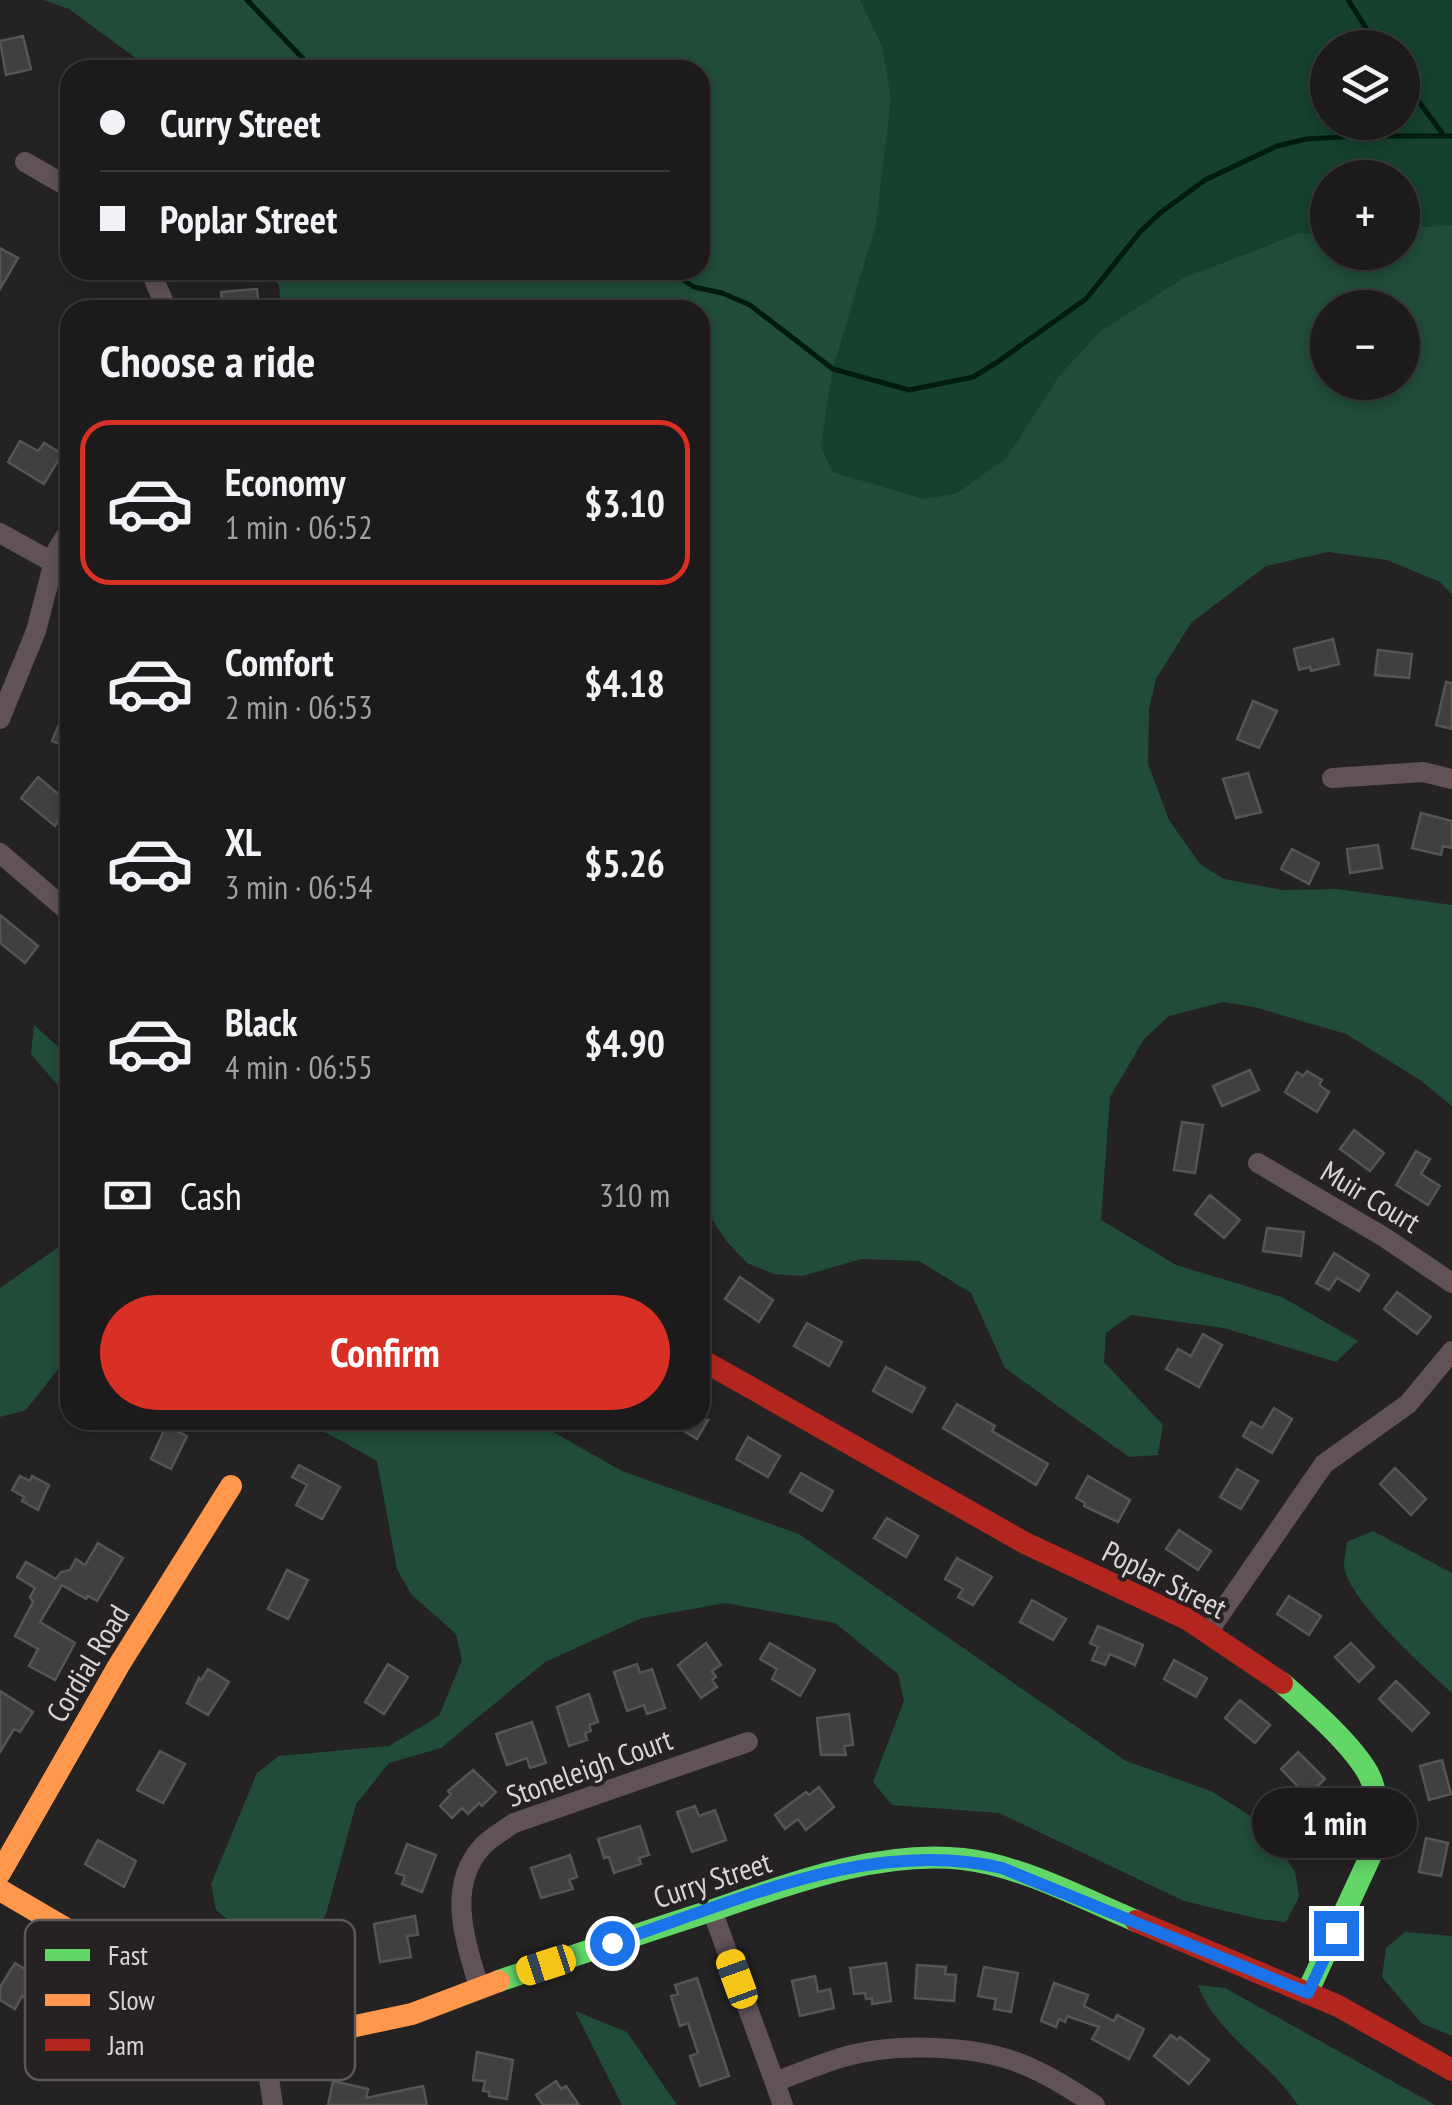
<!DOCTYPE html>
<meta charset="utf-8">
<style>
body{margin:0;font-family:"PT Sans Narrow",sans-serif;background:#292727;color:#f1f3f6;height:100vh;display:flex;flex-direction:column;font-size:38px;white-space:nowrap}
*{box-sizing:border-box;margin:0}
p{font-size:32px;color:#a0a1a2}
.icon{flex:none;width:55px;height:55px;fill:none;stroke:currentColor;stroke-width:2;stroke-linecap:round;stroke-linejoin:round}
.map{position:relative;flex:1;overflow:hidden}
.sheet{position:absolute;left:60px;top:300px;width:650px;height:1130px;display:flex;flex-direction:column;background:#1c1a1a;border-radius:30px;box-shadow:0 5px 15px #0003,0 0 0 2px #3a3839}
.sheet>*{flex:none}
.banner{position:absolute;left:60px;top:60px;width:650px;height:220px;border-radius:30px;box-shadow:0 5px 15px #0003,0 0 0 2px #3a3839;display:grid;align-content:center;height:220px;padding:0 40px;background:#1c1a1a}
.fabs{position:absolute;left:1310px;top:30px;display:grid;gap:20px}
.fabs a{display:grid;place-items:center;width:110px;height:110px;border-radius:50%;background:#1c1a1a;box-shadow:0 5px 15px #0003,0 0 0 2px #3a3839;font-size:50px}
.end{position:absolute;width:45px;height:45px;margin:-22px;border:12px solid #1a73e8;background:#fff;box-shadow:0 0 0 5px #fff}
.from{border-radius:50%}
.bubble{position:absolute;height:70px;border-radius:35px;background:#1c1a1a;box-shadow:0 5px 15px #0003,0 0 0 2px #3a3839;font-size:32px;font-weight:700;line-height:70px;text-align:center}
.car{position:absolute;width:30px;height:60px;margin:-30px -15px;border-radius:12px;box-shadow:0 0 8px 2px #0007;background:linear-gradient(#f5c518 24%,#345 0 40%,#f5c518 0 76%,#345 0 86%,#f5c518 0)}
.banner b{display:flex;align-items:center;gap:35px;height:95px;font-size:38px}
.banner b+b{border-top:2px solid #3a3839}
.banner i{width:25px;height:25px;background:#f1f3f6}
ul{padding:0;list-style:none}
li{display:flex;align-items:center;gap:30px;height:165px;margin:0 20px 15px;padding:0 20px;border:5px solid transparent;border-radius:30px}
li div{flex:1}
li b{display:block;font-size:38px}
li em{font-style:normal;font-weight:700}
li.selected{border-color:#d93025}
li>.icon{width:90px;height:90px;stroke-width:1.5}
h2{padding:0 40px;font-size:45px;line-height:120px}
.pay{display:flex;align-items:center;gap:25px;height:110px;padding:0 40px;font-size:38px}
.pay p{margin-inline-start:auto}
.primary-button{display:flex;gap:20px;margin-top:auto;padding:20px 40px}
.primary-button a{flex:1;height:115px;border-radius:60px;background:#d93025;color:#fff;font-size:40px;font-weight:700;line-height:115px;text-align:center}
.map>svg:first-child{display:block}
.green{fill:#15412e;fill-rule:evenodd}
.forest{fill:#204c39;fill-rule:evenodd}
.lines{fill:none;stroke-linecap:round;stroke-linejoin:round}
.stream{stroke:#031b0f;stroke-width:5}
.building{fill:#423f40;stroke:#565455;stroke-width:2.5}
.street{stroke:#615159;stroke-width:20}
.fast{stroke:#63d668;stroke-width:22}
.slow{stroke:#ff974d;stroke-width:22}
.jam{stroke:#b3261e;stroke-width:22}
.route{stroke:#1a73e8;stroke-width:12}
.labels{text-anchor:middle;dominant-baseline:central;stroke-width:8;stroke-linejoin:round;paint-order:stroke}
.street-label{font-size:30px;fill:#d9d5d7;stroke:#262123}
.key{fill:#262123;stroke:#5c5759;stroke-width:2.5}
.key-label{font-size:28px;fill:#d9d5d7}
</style>
<div class="map">
<svg width="1452" height="2105" viewBox="0 0 1452 2105">
<rect width="100%" height="100%" fill="#252223"/>
<path class="green" d="M860,0H1452V225L1403,228L1402,178H1328L1327,233L1297,234L1183,278L1099,332L1058,377L1007,457L957,493L925,499L833,472L821,447L882,45ZM1328,48H1402V122H1328Z"/>
<path class="forest" d="M44,0H860L882,45L891,98L876,224L833,368L821,447L833,472L925,499L957,493L1007,457L1058,377L1099,332L1183,278L1297,234L1327,233L1328,252H1402L1403,228L1452,225V594L1440,582L1387,560L1328,552L1266,566L1191,623L1156,679L1149,709L1148,764L1169,820L1200,864L1224,879L1282,890L1338,889L1452,905V1106L1420,1080L1346,1034L1254,1007L1223,1002L1169,1016L1144,1039L1110,1097L1101,1220L1176,1265L1282,1297L1358,1341L1336,1362L1224,1328L1131,1315L1106,1333L1104,1362L1163,1425L1158,1455L1129,1457L1005,1368L971,1293L919,1261L861,1259L803,1276L774,1274L747,1263L727,1242L700,1201V310H281L279,286L271,270H700V70H152L69,9ZM1328,308H1402V382H1328Z
M34,1025L70,1057V1114L66,1095L31,1054Z
M70,1239V1354L26,1410L0,1417V1288Z
M271,1420H532L622,1471L799,1534L1126,1761L1211,1791L1265,1825L1295,1872L1299,1897L1286,1922L1259,1919L1184,1901L999,1813L892,1805L873,1782L904,1701L898,1674L835,1623L725,1603L642,1618L545,1662L441,1748L389,1763L356,1804L326,1914L311,1939L261,1947L216,1910L211,1884L257,1773L279,1756L389,1746L439,1716L462,1660L456,1634L411,1594L397,1569L377,1461L327,1433Z
M1373,1531L1452,1573V1693C1426,1669 1348,1600 1344,1566C1344,1559 1346,1550 1347,1542Z
M1405,1932L1452,1936V2036L1421,2023L1382,1977L1386,1948Z
M1198,1985L1225,1988L1435,2105H1298C1268,2060 1217,2036 1198,1985Z
M575,2011L627,2032L677,2105H622Z"/>
<g class="lines">
<path class="stream" d="M247,0L314,70
M1348,0L1379,48
M1402,79L1442,133
M668,270L694,287L722,293L750,305L833,369L909,390L973,377L996,363L1086,299L1140,232L1160,213L1205,180L1277,146L1306,139L1359,136H1452"/>
</g>
<path class="building" d="M23,36L31,69L6,75L0,41Z
M0,248L18,258L0,289Z
M257,289L259,310H223L221,292Z
M20,441L38,451L44,443L62,454L44,484L8,462Z
M1333,639L1339,664L1311,671L1310,667L1299,670L1294,649Z
M1378,650L1412,654L1409,678L1375,675Z
M1446,682L1452,683V729L1436,725Z
M70,698V748L52,741Z
M1253,701L1277,711L1259,748L1237,739Z
M1248,773L1261,812L1236,818L1223,779Z
M38,777L70,804L55,826L21,798Z
M1421,813L1452,821V848L1443,846L1441,855L1412,848Z
M1378,845L1382,868L1350,873L1347,849Z
M1292,849L1319,863L1309,884L1281,869Z
M0,915L38,946L25,963L0,943Z
M1250,1070L1259,1090L1222,1106L1213,1086Z
M1307,1071L1322,1080L1319,1085L1329,1092L1317,1112L1285,1092L1297,1072L1303,1076Z
M1182,1122L1203,1125L1195,1173L1174,1170Z
M1354,1130L1384,1153L1370,1171L1340,1149Z
M1416,1151L1430,1159L1421,1174L1440,1186L1428,1205L1396,1185Z
M1210,1195L1240,1220L1224,1238L1195,1214Z
M1267,1228L1304,1232L1301,1256L1263,1251Z
M1334,1253L1369,1275L1359,1291L1337,1278L1329,1290L1316,1283Z
M740,1277L773,1300L759,1322L725,1299Z
M1397,1292L1431,1317L1417,1334L1384,1309Z
M807,1323L842,1342L829,1366L794,1346Z
M1203,1334L1222,1345L1199,1387L1166,1369L1178,1349L1191,1356Z
M886,1367L925,1388L912,1412L873,1391Z
M957,1404L995,1426L992,1431L1048,1464L1036,1485L943,1428Z
M1274,1408L1292,1419L1272,1453L1243,1436L1251,1422L1262,1428Z
M666,1420H708L697,1439Z
M166,1426L187,1436L171,1469L151,1459Z
M748,1437L780,1456L768,1477L736,1459Z
M299,1465L340,1487L322,1519L296,1505L307,1485L292,1477Z
M1395,1468L1426,1499L1411,1515L1380,1484Z
M1237,1469L1258,1481L1241,1509L1220,1497Z
M801,1473L833,1491L822,1511L790,1492Z
M20,1476L30,1481L32,1476L49,1485L38,1510L22,1501L24,1497L12,1490Z
M1088,1476L1130,1500L1118,1522L1084,1506L1085,1503L1076,1498Z
M887,1518L918,1536L906,1557L874,1538Z
M1179,1530L1211,1551L1198,1570L1166,1549Z
M98,1543L123,1558L97,1601L88,1596L86,1599L62,1585L40,1622L75,1643L55,1680L29,1666L38,1649L15,1636L33,1602L30,1597L35,1588L17,1577L26,1562L56,1579L61,1572L70,1570L76,1559L85,1565Z
M957,1558L992,1577L973,1605L958,1597L963,1589L945,1579Z
M287,1570L308,1580L288,1619L268,1609Z
M1289,1596L1321,1616L1309,1635L1277,1614Z
M1032,1600L1066,1619L1053,1640L1020,1622Z
M1098,1626L1143,1645L1135,1665L1110,1654L1105,1665L1092,1660L1098,1647L1090,1643Z
M706,1643L721,1665L712,1671L716,1677L712,1680L717,1687L701,1698L678,1665Z
M770,1643L815,1670L800,1696L772,1679L777,1669L760,1659Z
M1351,1643L1374,1667L1359,1682L1335,1657Z
M1174,1660L1207,1678L1196,1697L1164,1679Z
M388,1664L408,1677L384,1714L365,1702Z
M637,1664L640,1673L652,1669L665,1708L647,1714L644,1705L627,1711L614,1672Z
M208,1669L229,1682L208,1715L187,1703L199,1678L201,1680Z
M1396,1681L1429,1713L1412,1731L1379,1699Z
M0,1691L33,1712L20,1732L14,1729L0,1752Z
M589,1694L598,1722L589,1725L591,1731L585,1733L587,1740L569,1746L557,1707Z
M1240,1700L1270,1725L1255,1743L1225,1718Z
M849,1714L853,1745L844,1746L846,1755H821L817,1718Z
M532,1722L546,1763L530,1768L527,1758L507,1765L496,1734Z
M160,1751L185,1764L163,1803L137,1790Z
M1298,1752L1325,1779L1307,1796L1281,1769Z
M1442,1760L1451,1794L1429,1800L1420,1766Z
M473,1770L496,1792L482,1806L479,1803L468,1814L462,1808L452,1818L440,1806L451,1794L448,1791Z
M819,1787L834,1807L806,1830L798,1819L785,1829L775,1815L806,1792L809,1795Z
M695,1806L699,1816L715,1810L726,1840L692,1852L677,1812Z
M640,1826L649,1855L639,1858L641,1864L614,1873L609,1857L604,1858L598,1839Z
M1426,1838L1448,1843L1441,1876L1419,1872Z
M98,1840L136,1861L124,1887L85,1864Z
M407,1844L436,1855L422,1892L402,1884L405,1876L396,1873Z
M570,1855L577,1877L569,1880L573,1889L541,1898L531,1868Z
M415,1916L418,1935L407,1936L411,1957L380,1962L374,1924Z
M15,1963L42,1980L29,2000L22,1996L15,2009L0,2000V1987Z
M886,1963L891,2001L872,2004V1998L866,1999L865,1993L854,1994L850,1968Z
M917,1965L946,1967L945,1974L956,1975L954,2001L915,1998Z
M984,1967L1018,1973L1011,2012L994,2009L996,1999L978,1996Z
M815,1976L818,1992L830,1989L834,2008L800,2016L792,1981Z
M697,1978L729,2076L700,2086L690,2056L698,2053L688,2023L680,2026L671,1996L678,1994L675,1985Z
M1054,1983L1088,1995L1084,2006L1114,2021L1117,2015L1144,2029L1129,2059L1092,2039L1099,2027L1067,2016L1065,2022L1059,2019L1056,2027L1041,2021Z
M1171,2035L1177,2040L1180,2037L1209,2060L1189,2084L1154,2056Z
M477,2052L513,2060L507,2099L489,2096V2092L483,2091L485,2081L473,2080Z
M333,2081L368,2089L366,2098L423,2086L427,2105H328Z
M556,2081L561,2089L566,2086L579,2105H543L536,2095Z"/>
<g class="lines">
<path class="street" d="M25,162L70,188
M150,270L167,310
M0,533L54,563
M0,719L36,631L57,550L70,529
M1332,778L1423,772L1452,779
M0,853L70,913
M1258,1163L1384,1237L1452,1283
M1208,1632L1324,1464L1408,1404L1452,1351
M712,1910L783,2105
M479,1987C466,1943 446,1888 481,1848C489,1838 503,1831 514,1823L748,1742
M263,2038L273,2105
M775,2082C796,2074 818,2065 840,2058C893,2042 978,2044 1029,2067C1052,2077 1074,2091 1095,2105"/>
<path class="fast" d="M1282,1683C1309,1707 1350,1742 1368,1773C1378,1791 1379,1822 1377,1842L1307,1993
M499,1981C569,1957 639,1934 710,1911C789,1884 878,1850 963,1859C1022,1866 1081,1898 1136,1921"/>
<path class="slow" d="M0,1873L119,1665L231,1486
M0,1890L248,2035L280,2042L412,2014L499,1981"/>
<path class="jam" d="M700,1359L1025,1543L1187,1619L1282,1683
M1136,1921L1338,2006L1452,2070"/>
</g>
<g class="lines">
<path class="route" d="M612,1943C736,1902 870,1837 1002,1868L1308,1993L1336,1933"/>
</g>
<g class="labels">
<g class="street-label">
<text transform="translate(1371 1196) rotate(31)">Muir Court</text>
<text transform="translate(1165 1579) rotate(27)">Poplar Street</text>
<text transform="translate(87 1663) rotate(-59)">Cordial Road</text>
<text transform="translate(589 1767) rotate(-20)">Stoneleigh Court</text>
<text transform="translate(712 1879) rotate(-18)">Curry Street</text>
</g>
</g>
<rect x="25" y="1920" width="330" height="160" rx="15" class="key"/>
<rect x="45" y="1949" width="45" height="12" fill="#63d668"/>
<rect x="45" y="1994" width="45" height="12" fill="#ff974d"/>
<rect x="45" y="2039" width="45" height="12" fill="#b3261e"/>
<g class="key-label">
<text x="108" y="1965">Fast</text>
<text x="108" y="2010">Slow</text>
<text x="108" y="2055">Jam</text>
</g>
</svg>
<div class="fabs">
<a><svg class="icon" aria-label="layers" viewBox="0 0 24 24"><path d="M12 4l9 5-9 5-9-5zM3 14l9 5 9-5"/></svg></a>
<a>+</a>
<a>−</a>
</div>
<i class="end from" style="left:612px;top:1943px"></i>
<i class="end" style="left:1336px;top:1933px"></i>
<div class="bubble" style="left:1252px;top:1788px;width:165px">1 min</div>
<i class="car" style="left:546px;top:1965px;rotate:252deg"></i>
<i class="car" style="left:737px;top:1979px;rotate:340deg"></i>
<div class="banner">
<b><i class="from"></i>Curry Street</b>
<b><i></i>Poplar Street</b>
</div>
<section class="sheet">
<h2>Choose a ride</h2>
<ul>
<li class="selected"><svg class="icon" aria-label="car" viewBox="0 0 24 24"><path d="M5 17H2v-5l4-1 3-4h7l3 4 3 1v5h-3M9 17h6M6 11h13"/><circle cx="7" cy="17" r="2"/><circle cx="17" cy="17" r="2"/></svg><div><b>Economy</b><p>1 min · 06:52</p></div><em>$3.10</em></li>
<li><svg class="icon" aria-label="car" viewBox="0 0 24 24"><path d="M5 17H2v-5l4-1 3-4h7l3 4 3 1v5h-3M9 17h6M6 11h13"/><circle cx="7" cy="17" r="2"/><circle cx="17" cy="17" r="2"/></svg><div><b>Comfort</b><p>2 min · 06:53</p></div><em>$4.18</em></li>
<li><svg class="icon" aria-label="car" viewBox="0 0 24 24"><path d="M5 17H2v-5l4-1 3-4h7l3 4 3 1v5h-3M9 17h6M6 11h13"/><circle cx="7" cy="17" r="2"/><circle cx="17" cy="17" r="2"/></svg><div><b>XL</b><p>3 min · 06:54</p></div><em>$5.26</em></li>
<li><svg class="icon" aria-label="car" viewBox="0 0 24 24"><path d="M5 17H2v-5l4-1 3-4h7l3 4 3 1v5h-3M9 17h6M6 11h13"/><circle cx="7" cy="17" r="2"/><circle cx="17" cy="17" r="2"/></svg><div><b>Black</b><p>4 min · 06:55</p></div><em>$4.90</em></li>
</ul>
<div class="pay"><svg class="icon" aria-label="cash" viewBox="0 0 24 24"><path d="M3 7h18v10H3z"/><circle cx="12" cy="12" r="2"/></svg>Cash<p>310 m</p></div>
<div class="primary-button"><a>Confirm</a></div>
</section>
</div>
